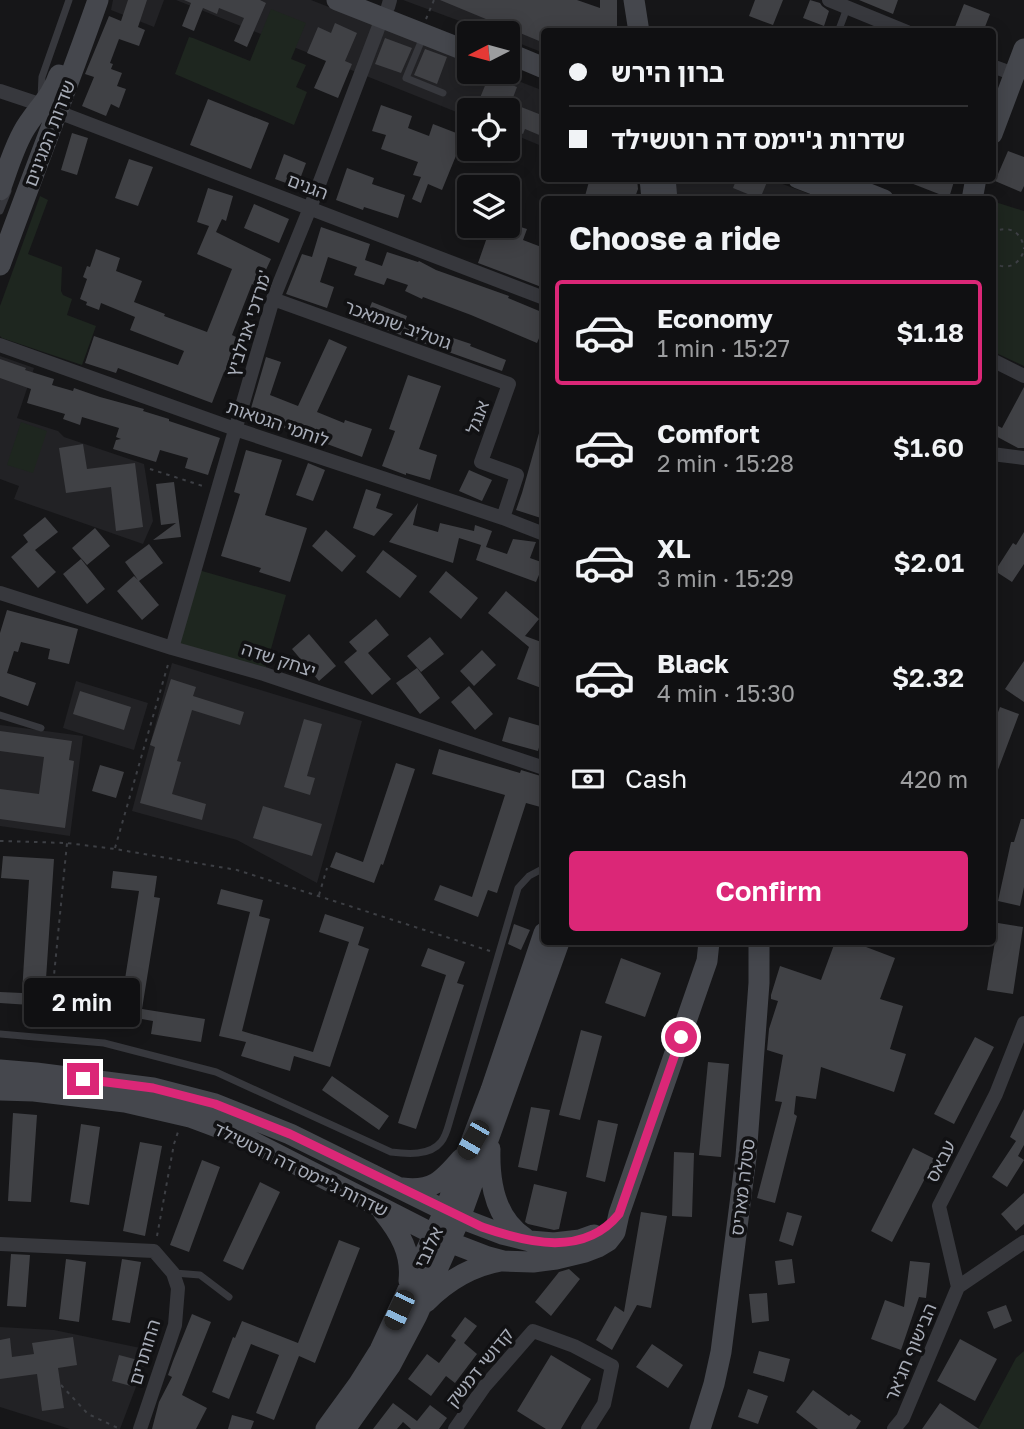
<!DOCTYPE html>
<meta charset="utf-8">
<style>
body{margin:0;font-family:"Golos Text","Noto Sans Hebrew",sans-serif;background:#19191b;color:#f1f3f6;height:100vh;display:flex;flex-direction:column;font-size:26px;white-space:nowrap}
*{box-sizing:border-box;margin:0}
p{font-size:23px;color:#9c9d9f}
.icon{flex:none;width:38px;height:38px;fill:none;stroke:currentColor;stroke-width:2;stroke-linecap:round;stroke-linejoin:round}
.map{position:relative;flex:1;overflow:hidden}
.details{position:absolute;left:541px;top:196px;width:455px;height:749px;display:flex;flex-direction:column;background:#101012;border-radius:7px;box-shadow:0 4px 18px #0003,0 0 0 2px #303032}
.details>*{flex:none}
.banner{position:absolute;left:541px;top:28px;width:455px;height:154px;border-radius:7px;box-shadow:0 4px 18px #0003,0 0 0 2px #303032;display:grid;align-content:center;height:154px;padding:0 28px;background:#101012}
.needle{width:46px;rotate:264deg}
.fabs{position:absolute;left:457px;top:21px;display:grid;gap:14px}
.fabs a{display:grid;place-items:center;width:63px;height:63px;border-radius:7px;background:#101012;box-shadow:0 4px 18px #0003,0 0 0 2px #303032;font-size:35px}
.end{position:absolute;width:32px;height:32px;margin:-16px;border:9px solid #db2777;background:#fff;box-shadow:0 0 0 4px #fff}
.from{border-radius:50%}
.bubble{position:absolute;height:49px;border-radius:7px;background:#101012;box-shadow:0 4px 18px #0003,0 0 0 2px #303032;font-size:23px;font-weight:600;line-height:49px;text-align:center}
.car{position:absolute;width:21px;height:42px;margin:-21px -10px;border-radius:9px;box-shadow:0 0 5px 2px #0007;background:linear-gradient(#222 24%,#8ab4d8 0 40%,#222 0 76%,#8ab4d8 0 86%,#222 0)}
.banner b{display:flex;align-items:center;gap:24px;height:66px;font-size:26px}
.banner b+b{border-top:2px solid #303032}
.banner i{width:18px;height:18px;background:#f1f3f6}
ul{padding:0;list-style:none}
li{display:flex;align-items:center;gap:21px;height:105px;margin:0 14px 10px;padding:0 14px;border:4px solid transparent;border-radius:7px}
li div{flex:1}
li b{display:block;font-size:26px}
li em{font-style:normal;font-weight:600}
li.current{border-color:#db2777}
li>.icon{width:63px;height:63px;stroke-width:1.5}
h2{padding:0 28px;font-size:32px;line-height:84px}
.pay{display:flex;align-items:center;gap:18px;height:77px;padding:0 28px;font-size:26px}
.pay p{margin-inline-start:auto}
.cta{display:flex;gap:14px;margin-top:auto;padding:14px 28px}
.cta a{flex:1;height:80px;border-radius:7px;background:#db2777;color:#fff;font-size:28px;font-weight:600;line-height:80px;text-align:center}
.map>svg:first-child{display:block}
.built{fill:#222225}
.green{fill:#1e261f}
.building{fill:#404145}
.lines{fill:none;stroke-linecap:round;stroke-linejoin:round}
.path{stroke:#3d3f44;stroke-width:2;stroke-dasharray:3.5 5;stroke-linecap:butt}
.lane{stroke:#37383d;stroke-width:7}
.street{stroke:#37383d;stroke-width:14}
.secondary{stroke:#45474d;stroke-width:21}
.route{stroke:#db2777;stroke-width:9}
.labels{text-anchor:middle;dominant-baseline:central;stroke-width:7;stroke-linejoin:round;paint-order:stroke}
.street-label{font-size:18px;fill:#a8adb8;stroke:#111113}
</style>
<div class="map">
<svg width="1024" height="1429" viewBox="0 0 1024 1429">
<rect width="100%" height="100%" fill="#161618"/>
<path class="built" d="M113,0H164L154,27L111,10Z
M176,0H311L469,62V72H495L544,91V147L508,132V110H469V117Z
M403,0H531L613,31L544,32V53L508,39V33H492Z
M625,179H769L823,199H678Z
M0,356L34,368L17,418L58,431L64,437L144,464L153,521L143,544L14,499L19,486L0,479Z
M172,663L362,721L317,883L237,840L132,811Z
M76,681L148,703L134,750L63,728Z
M0,725L83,736L70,836L0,826Z
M0,1327L54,1330L150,1350L120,1429H70L0,1407Z"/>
<path class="green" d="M271,9L306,23L291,59L306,65L296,87L307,92L294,125L175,74L189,37L193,38L250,61Z
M40,196L48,200L28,254L62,267L61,291L63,295L72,299L67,315L96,326L82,365L2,338L0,336V306Z
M992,201L1024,211V366L992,351Z
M21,422L47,431L33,473L7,465Z
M195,569L286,595L264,674L172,648Z
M1024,1351V1429H978L1016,1358Z"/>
<path class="building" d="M128,0H147L138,27L145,30L139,46L119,39L110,63L113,64L111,69L122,73L117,86L126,89L119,108L111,104L106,116L82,106L94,77L85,74L109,16L121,21Z
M184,0H260L266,3L247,47L234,41L244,18L219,8L217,14L203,8L194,31L182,26L191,3Z
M440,0H577L600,8V0H617V26H600V32H544V43Z
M755,0H783L773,25L749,16Z
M810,0L820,3L822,6L829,11L824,26L803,18Z
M859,0H898L893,14Z
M964,4L990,14L983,32H953Z
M335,23L357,33L345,61L352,64L338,98L314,88L326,61L307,53L318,27L331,33Z
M385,38L412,48L401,73L375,64Z
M425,49L447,57L437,84L414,75Z
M489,76L517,87L511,103L544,116V137L525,129L523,134L508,127V110H475Z
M208,99L269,123L251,169L190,145Z
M381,105L412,116L408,128L429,136L433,124L464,136L442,190L428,184L421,203L412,199L421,177L413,175L418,162L381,149L386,135L372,131Z
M72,133L88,138L77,175L61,170Z
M1008,151L1024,157V186L1021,192L995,181Z
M284,154L306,163L297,187L275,179Z
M129,159L153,167L138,206L115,198Z
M347,168L374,178L372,184L405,195L398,218L364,207L363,210L336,200Z
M590,178L637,179L638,189L634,200H596L585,196Z
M737,178H759L767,182L760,199L733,188Z
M898,178H955L949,198Z
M208,188L233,196L226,221L222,219L216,232L271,259L258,287L252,284L232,335L240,339L226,373L224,372L212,403L118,368L116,373L85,363L94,336L178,365L184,351L130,330L135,317L101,303L99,310L86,305L87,302L80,299L87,279L83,277L87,266L90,267L96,249L120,258L116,271L142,281L134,302L165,314L164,316L207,332L232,269L197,254L209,226L197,222Z
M254,204L289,219L279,243L244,228Z
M508,223L527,229L523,240L544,248V288L478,263L491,226H508Z
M321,227L370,244L365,260L382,266L387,252L418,262L419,261L436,270L509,296L508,298L544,313V326L537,343L471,315L423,297L422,299L405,291L408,285L387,278L384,285L354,275L357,267L328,257L320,282L334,287L327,308L286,294L302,254L312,257Z
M372,302L407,316L405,322L471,344L470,346L506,360L502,371L364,322Z
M329,339L347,347L317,412L344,423L345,420L372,429L362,457L249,415L266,357L281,362L270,395L298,406Z
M0,359L26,368L25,370L54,379L52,385L73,391L74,388L100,397L144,409L143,411L169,419V421L220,438L208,475L185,468L188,458L160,450L156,462L113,449L116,440L121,439L116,437L119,428L82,417L80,425L63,419L65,414L27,403L31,389L0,378Z
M408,375L441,386L419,449L437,455L430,480L406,473V475L382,466L395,431L389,429Z
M1024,387V448H1018L992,434V423L1002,428Z
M541,426H544V519L516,510L522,493Z
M83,444L87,469L135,463L143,527L116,531L111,487L66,493L59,448Z
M246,450L282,460L265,515L307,528L290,582L259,572L261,568L221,556L240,494L234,492Z
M308,463L325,470L313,501L296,495Z
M469,470L492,480L482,501L459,491Z
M174,482L181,537L153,540L176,523L161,525L156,484Z
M366,489L381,494L376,508L393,514L374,536L353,528Z
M418,503L413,525L438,532L440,523L474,531L475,525L492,531L486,547L507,554L513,539L536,542L530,558L544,563L536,582L476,560L481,545L459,538L453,563L389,542Z
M45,517L58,532L35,550L56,572L38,588L11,557L28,542L23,535Z
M95,528L110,546L87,565L72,548Z
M326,530L356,556L342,572L312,546Z
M1024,532V564L1012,582L995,571L1013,543L1016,545Z
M149,544L163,563L139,581L159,605L142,620L117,591L134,576L138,580L125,562Z
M383,550L417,576L400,598L366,572Z
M81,559L105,589L87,604L63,574Z
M446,571L478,598L461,619L429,592Z
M506,591L539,619L525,636L544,643V689L517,679L529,647L488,613Z
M7,610L78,629L69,664L48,659L50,649L21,642L18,652L14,651L7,673L36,683L28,706L0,696V633Z
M376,619L389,635L368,653L391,679L372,695L344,662L357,651L349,642Z
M309,634L336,666L319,681L292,649Z
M430,637L444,654L421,672L407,656Z
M482,650L496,665L474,686L460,671Z
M1024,661V702L1005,689Z
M417,668L440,698L420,714L396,683Z
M171,679L196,687L193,696L244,712L240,725L192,710L177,761L181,762L172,794L206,804L202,820L140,803L155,747L150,745Z
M469,686L493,714L475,730L451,702Z
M80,691L131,707L124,730L73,714Z
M1000,707L1019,714L993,783L992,728Z
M509,717L544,727V738L542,737L538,751L502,741Z
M304,719L322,724L307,776L315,778L310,795L284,787Z
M0,731L72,741L69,760L74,761L65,828L0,819V789L39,794L44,757L0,751Z
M439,749L520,773L521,770L544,777V808L526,803L497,893L488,890L478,917L434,900L440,885L472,897L505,795L432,774Z
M396,763L415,769L383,865L381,864L374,883L330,867L336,852L363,862Z
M100,765L124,772L116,798L92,791Z
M263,806L322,824L312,856L253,838Z
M1021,819H1024V887L1020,906L998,901L1011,842H1014Z
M3,856L54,859L45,994L121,1004L139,891L111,888L113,871L157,876L154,897L160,898L142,1009L205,1019L201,1042L151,1034L153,1021L108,1013L106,1024L59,1018L60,1007L0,1003V992L22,993L29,880L1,878Z
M221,889L263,900L259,916L270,919L242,1031L313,1052L349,942L319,932L325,914L364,927L358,945L369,949L330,1067L294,1056L290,1071L241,1056L246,1042L219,1036L250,912L217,904Z
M998,923L1023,927L1013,994L987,990Z
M514,924L530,930L521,950L508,944Z
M835,942H853L895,958L880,999L903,1006L890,1049L906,1054L894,1092L821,1067L816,1099L796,1096L794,1114L797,1116L775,1203L757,1198L782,1102L775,1101L783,1055L767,1050L769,1029L778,1001L771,999V995L780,966L821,980Z
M428,948L465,962L457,983L464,985L416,1129L398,1123L446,975L421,966Z
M621,958L661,973L645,1017L605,1003Z
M581,1030L602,1036L580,1120L559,1115Z
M975,1037L994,1047L954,1124L934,1114Z
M708,1062L729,1064L721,1157L699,1155Z
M332,1076L389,1116L379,1130L322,1090Z
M531,1107L550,1110L537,1171L518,1167Z
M1024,1109V1145L1018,1156L1024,1160L1007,1187L992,1177L1016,1141L1010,1137Z
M13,1113L37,1115L31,1202L8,1201Z
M598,1120L618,1124L605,1182L586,1177Z
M81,1124L100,1127L89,1205L70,1202Z
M140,1142L162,1146L145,1236L123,1231Z
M913,1148L935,1159L892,1242L871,1231Z
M674,1152L694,1153L692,1217L672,1216Z
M202,1160L220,1167L189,1252L170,1245Z
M260,1182L280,1192L243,1270L223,1261Z
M534,1184L567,1192L559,1229L554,1230L528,1224L525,1222Z
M1024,1193V1224L1016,1231L1001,1214Z
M641,1212L667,1216L651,1308L637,1305L612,1350L596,1340L615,1306L624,1312Z
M787,1212L802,1216L793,1246L779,1241Z
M339,1240L360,1248L315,1363L299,1356L274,1420L256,1413L279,1355L251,1344L229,1399L212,1392L233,1337L235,1338L242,1321L298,1343Z
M11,1254L30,1255L26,1307L7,1306Z
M66,1259L86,1262L79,1322L59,1319Z
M122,1259L141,1262L130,1323L112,1320Z
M792,1259L795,1283L778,1285L775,1261Z
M910,1261L930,1263L926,1298L919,1297L901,1350L871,1339L885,1300L904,1307Z
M569,1269L580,1279L551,1316L535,1302L559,1272Z
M767,1293L769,1321L752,1323L749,1294Z
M1006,1305L1012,1321L994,1329L987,1312Z
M192,1314L211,1322L182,1395L207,1408L196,1429H152L159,1402L172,1377L168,1375L173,1361Z
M465,1317L477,1326L464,1343L477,1354L455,1383L446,1376L431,1396L408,1379L427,1354L439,1363L456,1340L451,1336Z
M73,1337L77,1365L58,1368L64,1408L42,1411L37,1374L0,1379V1340L10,1338L12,1357L34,1354L32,1343Z
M960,1339L997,1359L975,1401L937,1381Z
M652,1344L683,1365L668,1388L636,1367Z
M759,1351L790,1359L784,1382L753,1373Z
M119,1355L138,1360L131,1386L112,1381Z
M551,1355L591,1379L561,1429H546L517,1411Z
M748,1389L768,1396L758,1424L738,1417Z
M813,1390L849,1416L851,1414L861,1421L856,1429H818L796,1412Z
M393,1403L417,1421L430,1405L447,1418L439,1429H411L403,1422L397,1429H373Z
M940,1403L979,1429H922Z
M232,1415L254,1421L251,1429H228Z"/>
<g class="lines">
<path class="path" d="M426,19L434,0
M992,233C1007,224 1022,231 1024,249
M992,262C1006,271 1019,266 1024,250
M150,469L206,487
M0,841L67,843L115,849L237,870L490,951
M115,848L169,661
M319,895L327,868
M50,1016L67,843
M157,1236L174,1144L178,1132
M61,1385L88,1414L120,1429"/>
<path class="lane" d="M838,32L847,8
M423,37L406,78L443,93
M41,98L42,77L69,0
M0,211L8,191
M0,715L41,728
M0,1034L104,1043L216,1072L391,1152C407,1154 430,1156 441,1142C446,1136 448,1127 450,1120L518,888L529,876L544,868
M174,1273L200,1275L229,1297"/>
<path class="street" d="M829,0L907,32
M388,7L390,0
M992,66L1014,74
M0,91L42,105
M58,112L544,298
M273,299L509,384L481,462L517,475L503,518
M0,345L235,429L503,518L544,534
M992,360L1024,376
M992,454L1024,458
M0,593L172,648L264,674L544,768
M172,648L273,299L310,208L382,18
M0,1244L154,1251L173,1273L178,1288L175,1325L140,1429
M958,1287L939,1206L996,1094L1024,1023
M958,1287L1024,1242
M455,1429L484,1387L533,1331L574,1346L612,1366L604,1404L588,1429
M894,1429L903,1418L958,1287"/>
<path class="secondary" d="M337,0L469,52
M634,0L639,32
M508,53L544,68
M992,134L1024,49
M650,178L652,200
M665,178L667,200
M798,178L855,200
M844,184L884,200
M0,190C7,171 13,150 23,132C34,112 52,97 59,75
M972,200L976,178
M0,265C32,176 67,89 98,0
M0,1070L36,1073L153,1088L215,1104L290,1134L460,1218L502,1234L530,1241L554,1243L580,1240L594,1235
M0,1090L34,1091L125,1102L190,1117L241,1136L449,1242L488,1257L503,1261L533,1262L556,1259L585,1252L598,1247L608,1241L615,1232L619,1214L707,961L709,942
M490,1149C489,1183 495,1219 525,1238
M402,1188C432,1192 442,1181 461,1159
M383,1212C400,1233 412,1253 409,1281
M426,1302C447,1281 472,1266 501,1261
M326,1429L358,1385L380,1350L445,1210L491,1090L544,933
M345,1429L390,1366L417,1315L460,1218L559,942
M700,1429L714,1384L721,1352L746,1157L759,983V942"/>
</g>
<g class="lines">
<path class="route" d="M83,1079L153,1088L215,1104L290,1134L482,1227C528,1243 584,1257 619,1214L681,1037"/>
</g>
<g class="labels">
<g class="street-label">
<text transform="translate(49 133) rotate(-69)">שדרות המגינים</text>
<text transform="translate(308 186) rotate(21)">הגנים</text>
<text transform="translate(248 323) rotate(-72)">מרדכי אנילביץ'</text>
<text transform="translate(398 324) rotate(20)">גוטליב שומאכר</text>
<text transform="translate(477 417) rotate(-70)">אנגל</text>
<text transform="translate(278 423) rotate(19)">לוחמי הגטאות</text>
<text transform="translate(279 659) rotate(18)">יצחק שדה</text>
<text transform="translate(940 1161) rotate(-63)">עבאס</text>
<text transform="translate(301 1169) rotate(26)">שדרות ג'יימס דה רוטשילד</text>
<text transform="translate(742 1187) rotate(-83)">סטלה מאריס</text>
<text transform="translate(428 1247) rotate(-65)">אלנבי</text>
<text transform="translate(144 1352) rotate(-73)">החותרים</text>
<text transform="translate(910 1352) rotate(-67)">הבישוף חג'אר</text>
<text transform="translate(479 1367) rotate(-51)">קדושי דמשק</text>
</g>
</g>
</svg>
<div class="fabs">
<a><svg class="needle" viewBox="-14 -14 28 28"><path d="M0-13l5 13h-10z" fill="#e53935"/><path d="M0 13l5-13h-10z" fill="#9c9d9f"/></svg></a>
<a><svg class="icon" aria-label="locate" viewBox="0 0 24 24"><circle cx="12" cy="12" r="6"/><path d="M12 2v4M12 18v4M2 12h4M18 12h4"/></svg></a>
<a><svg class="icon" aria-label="layers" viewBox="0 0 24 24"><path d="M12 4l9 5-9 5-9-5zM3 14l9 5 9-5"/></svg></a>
</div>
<i class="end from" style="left:681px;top:1037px"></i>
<i class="end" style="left:83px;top:1079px"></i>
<div class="bubble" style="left:24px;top:978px;width:116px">2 min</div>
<i class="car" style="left:473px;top:1140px;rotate:210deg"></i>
<i class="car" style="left:399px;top:1310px;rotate:205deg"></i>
<div class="banner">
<b><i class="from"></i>ברון הירש</b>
<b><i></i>שדרות ג'יימס דה רוטשילד</b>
</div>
<section class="details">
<h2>Choose a ride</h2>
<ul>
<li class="current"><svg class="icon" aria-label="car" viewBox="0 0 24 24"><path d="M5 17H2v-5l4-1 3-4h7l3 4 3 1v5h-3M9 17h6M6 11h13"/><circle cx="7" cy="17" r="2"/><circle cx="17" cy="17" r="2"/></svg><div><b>Economy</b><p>1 min · 15:27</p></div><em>$1.18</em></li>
<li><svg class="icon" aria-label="car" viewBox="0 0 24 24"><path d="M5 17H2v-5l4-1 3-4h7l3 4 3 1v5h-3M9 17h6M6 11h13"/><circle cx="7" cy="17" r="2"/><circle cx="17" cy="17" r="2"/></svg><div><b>Comfort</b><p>2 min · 15:28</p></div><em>$1.60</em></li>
<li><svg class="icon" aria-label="car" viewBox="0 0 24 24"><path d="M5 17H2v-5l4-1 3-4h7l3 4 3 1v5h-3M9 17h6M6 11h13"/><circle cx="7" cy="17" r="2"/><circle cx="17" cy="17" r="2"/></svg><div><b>XL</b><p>3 min · 15:29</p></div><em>$2.01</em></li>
<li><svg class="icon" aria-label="car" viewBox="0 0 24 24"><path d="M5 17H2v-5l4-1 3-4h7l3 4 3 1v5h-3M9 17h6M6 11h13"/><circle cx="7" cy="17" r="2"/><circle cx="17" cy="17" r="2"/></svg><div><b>Black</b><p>4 min · 15:30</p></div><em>$2.32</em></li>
</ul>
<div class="pay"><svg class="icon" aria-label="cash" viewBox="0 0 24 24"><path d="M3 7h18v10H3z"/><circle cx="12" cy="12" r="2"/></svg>Cash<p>420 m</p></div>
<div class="cta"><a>Confirm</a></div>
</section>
</div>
